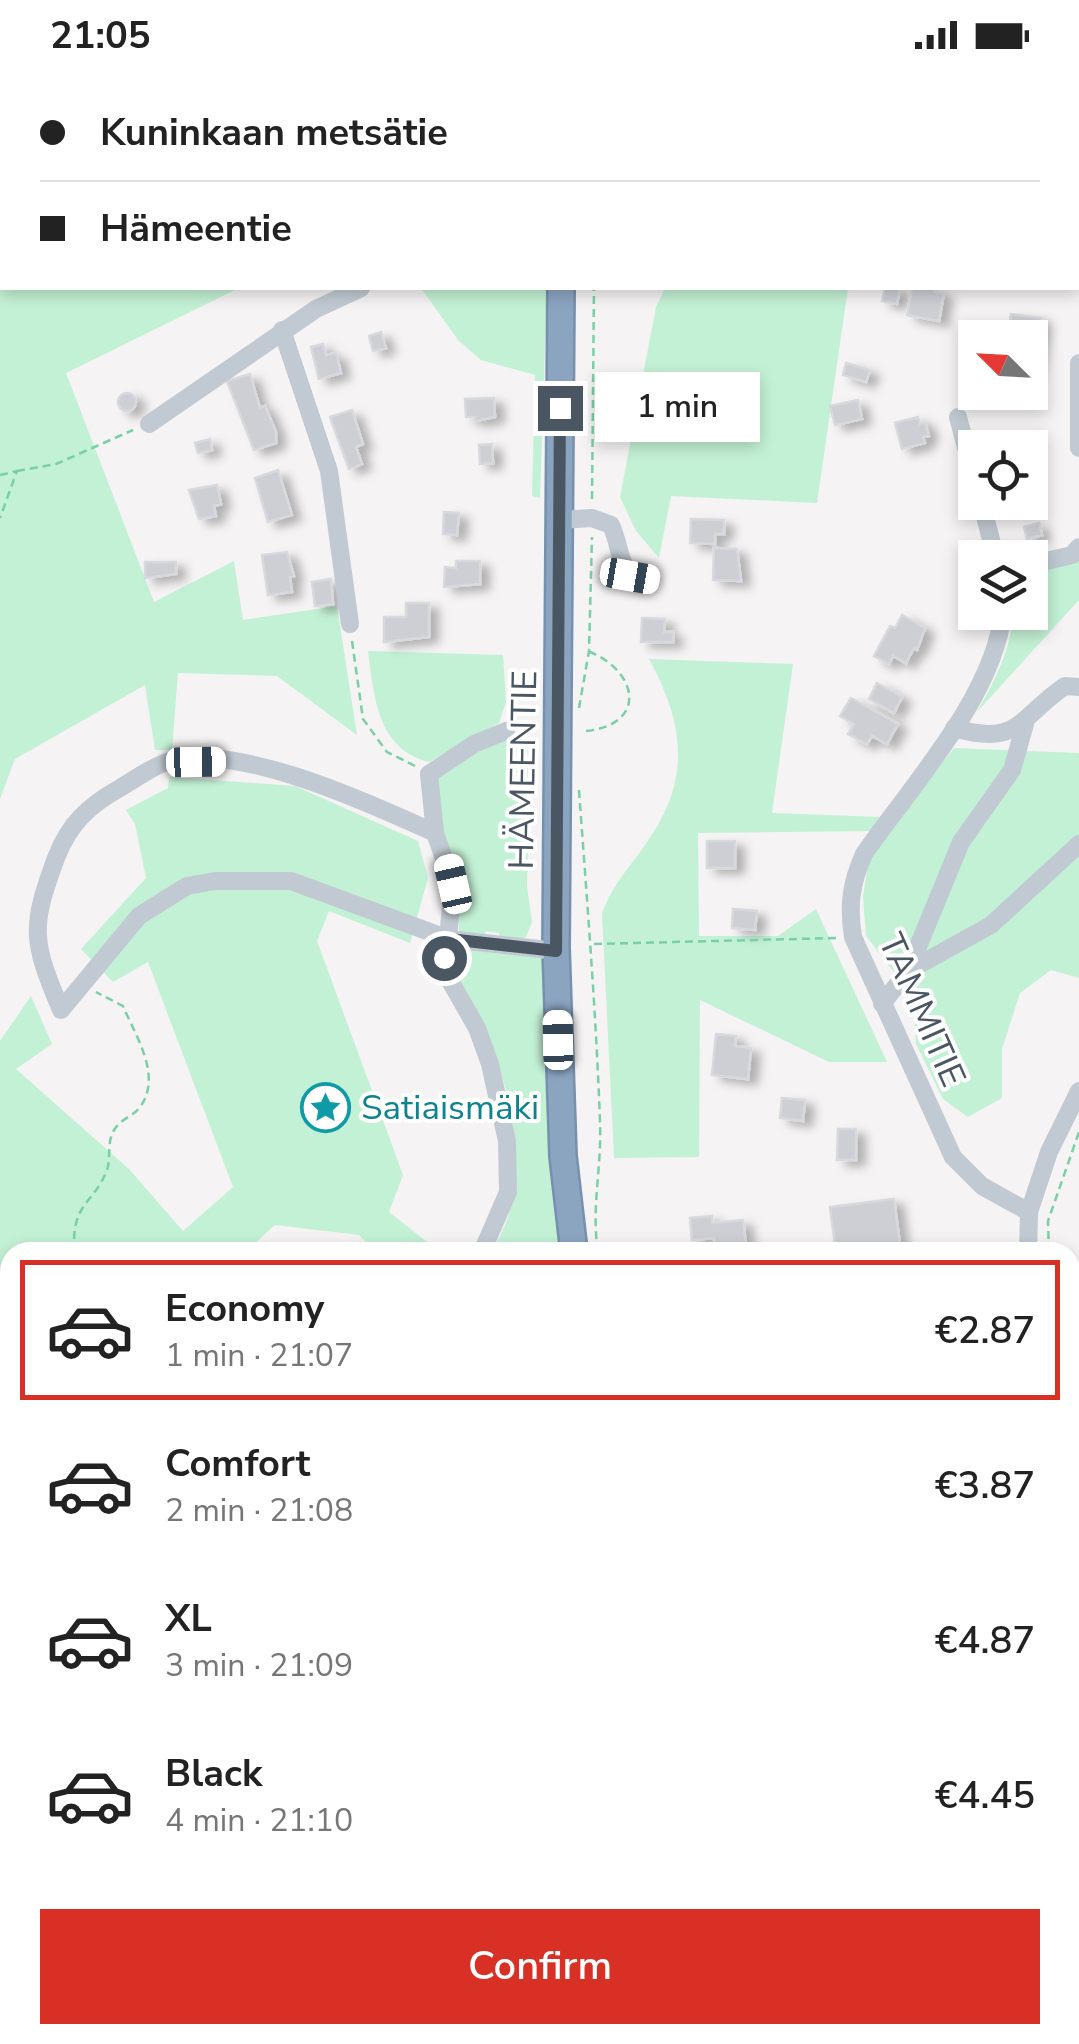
<!DOCTYPE html>
<meta charset="utf-8">
<style>
body{margin:0;font-family:"Nunito Sans",sans-serif;background:#f2f2f2;color:#222;height:100vh;display:flex;flex-direction:column;font-size:38px;white-space:nowrap}
*{box-sizing:border-box;margin:0}
p{font-size:32px;color:#767676}
.icon{flex:none;width:55px;height:55px;fill:none;stroke:currentColor;stroke-width:2;stroke-linecap:round;stroke-linejoin:round}
.map{position:relative;flex:1;overflow:hidden}
.details{position:absolute;left:0px;top:1172px;width:1080px;height:802px;display:flex;flex-direction:column;background:#fff;border-radius:30px 30px 0 0;box-shadow:0 5px 15px #0003}
.details>*{flex:none}
.banner{position:absolute;left:0px;top:0px;width:1080px;height:220px;box-shadow:0 5px 15px #0003;display:grid;align-content:center;height:220px;padding:0 40px;background:#fff}
.needle{width:65px;rotate:294deg}
.tools{position:absolute;left:958px;top:250px;display:grid;gap:20px}
.tools a{display:grid;place-items:center;width:90px;height:90px;border-radius:0px;background:#fff;box-shadow:0 5px 15px #0003;font-size:50px}
.end{position:absolute;width:45px;height:45px;margin:-22px;border:12px solid #4a5661;background:#fff;box-shadow:0 0 0 5px #fff}
.from{border-radius:50%}
.bubble{position:absolute;height:70px;border-radius:0px;background:#fff;box-shadow:0 5px 15px #0003;font-size:32px;font-weight:600;line-height:70px;text-align:center}
.car{position:absolute;width:30px;height:60px;margin:-30px -15px;border-radius:12px;box-shadow:0 0 8px 2px #0007;background:linear-gradient(#fff 24%,#345 0 40%,#fff 0 76%,#345 0 86%,#fff 0)}
.banner b{display:flex;align-items:center;gap:35px;height:95px;font-size:38px}
.banner b+b{border-top:2px solid #e0e0e0}
.banner i{width:25px;height:25px;background:#222}
ul{padding:18px 0 0;list-style:none}
li{display:flex;align-items:center;gap:30px;height:140px;margin:0 20px 15px;padding:0 20px;border:5px solid transparent;border-radius:0px}
li div{flex:1}
li b{display:block;font-size:38px}
li em{font-style:normal;font-weight:600}
li.current{border-color:#d93025}
li>.icon{width:90px;height:90px;stroke-width:1.5}
.action{display:flex;gap:20px;margin-top:auto;padding:20px 40px}
.action a{flex:1;height:115px;border-radius:0px;background:#d93025;color:#fff;font-size:40px;font-weight:600;line-height:115px;text-align:center}
.status{display:flex;justify-content:space-between;align-items:center;height:70px;padding:0 50px;background:#fff;direction:ltr}
.status svg{height:28px;fill:currentColor}
.map>svg:first-child{display:block}
.green{fill:#c3f1d5}
.water{fill:#90daee}
.building{fill:#cdcfd5;stroke:#d7d9de;stroke-width:2.5;filter:url(#shadow)}
.lines{fill:none;stroke-linecap:round;stroke-linejoin:round}
.highway-casing{stroke:#7690ad;stroke-width:30}
.path{stroke:#7ad0a6;stroke-width:2.5;stroke-dasharray:8 5;stroke-linecap:butt}
.minor{stroke:#c1cad2;stroke-width:18}
.highway{stroke:#8ba5c1;stroke-width:25}
.route{stroke:#4a5661;stroke-width:12}
.labels{text-anchor:middle;dominant-baseline:central;stroke-width:8;stroke-linejoin:round;paint-order:stroke}
.street-label{font-size:35px;fill:#4a5661;stroke:#fff}
.culture-label{font-size:35px;fill:#0d838f;stroke:#fff;text-anchor:start}
</style>
<div class="status"><b>21:05</b><svg viewBox="0 0 49 12"><path d="M0 12V9h3v3zM5 12V6h3v6zM10 12V3h3v9zM15 12V0h3v12zM26 1h20v11H26zM47 4h2v5h-2z"/></svg></div>
<div class="map">
<svg width="1079" height="1974" viewBox="0 0 1079 1974">
<defs>
<filter id="shadow"><feDropShadow dx="9" dy="5.5" stdDeviation="5" flood-color="#0004"/></filter>
</defs>
<rect width="100%" height="100%" fill="#f5f3f3"/>
<path class="green" d="M0,0H81L2,2V218H239L66,303L154,532L234,491L243,550L337,536L357,665L277,606L178,603L172,680H155L145,615L15,689L0,729Z
M421,218H547L540,428L532,426L535,305L481,290L458,270Z
M665,218H848L817,433L671,426L659,488L636,461L620,427L656,237Z
M1079,476V530L976,643C996,610 1010,580 1014,543L1030,542V488L1010,487Z
M368,581L503,585L506,632L499,653L429,692C377,679 374,626 368,581Z
M649,589L793,594L772,743L881,747L871,761L698,763L699,866H778L816,839L887,992H829L700,930L699,1087L614,1088L602,843C617,805 637,791 656,758C692,699 680,646 649,589Z
M504,666L531,669L527,816L532,852L526,867L517,874L499,867V863L486,861L484,867L459,863V805L439,763L436,708Z
M954,678L1079,683V908L1051,900L1020,923L1002,979V1028L968,1047L943,1029L916,974L913,927L866,866L863,827L869,787Z
M169,707L295,716L418,771L428,808L410,873L329,841L317,871L403,1105L389,1142L440,1182H375L359,1165L275,1155L245,1182H10V1390L0,1377V971L31,926L52,974L16,999L129,1099L183,1161L233,1117L148,892L113,912L81,879L146,808L135,754L126,740L168,718Z
M471,880L536,884L545,892L560,1182H491C535,1116 513,1027 485,957C475,934 452,913 452,888Z
M1079,1945V1974H1014L1034,1965H1070V1949Z"/>
<path class="water" d="M0,1923L10,1936V1965H31L37,1974H0Z"/>
<path class="building" d="M885,218H900L897,234L882,231Z
M912,218H935L934,222L944,223L939,251L907,245Z
M1011,244L1041,248L1033,302L1030,268H1015L1016,258L1009,257Z
M381,262L386,278L373,281L369,266Z
M323,274L326,285L336,283L341,303L319,309L311,277Z
M846,293L870,300L866,312L843,305Z
M250,304L260,338L265,336L276,362V373L254,380L227,311Z
M118 332a9 9 0 1 1 18 0a9 9 0 1 1-18 0Z
M494,328L495,347L475,351V347H466L465,329Z
M858,330L862,349L835,355L830,336Z
M352,340L363,374L356,377L362,394L349,399L330,347Z
M918,347L920,354L925,352L929,366L923,367L925,373L902,379L895,353Z
M210,369L212,380L198,383L195,373Z
M492,374L493,393L480,394L479,375Z
M278,400L292,445L268,452L255,408Z
M217,415L221,434L214,436L216,446L199,449L189,420Z
M444,442L459,443L457,465L443,464Z
M691,449L724,450V464H715V474L690,473Z
M1039,453L1042,465L1027,469L1024,457Z
M714,478L737,479L741,511L713,510Z
M287,482L294,506L290,507L292,522L268,525L262,485Z
M456,491H480V514L444,517L445,497L456,498Z
M145,492H176V504L145,508Z
M331,509L333,534L315,536L312,512Z
M406,533H429V567L384,572V547H406Z
M902,545L925,558L917,580L914,578L906,593L893,586L889,594L874,586L890,556L895,558Z
M642,548L665,549L664,562H673V572H641Z
M877,613L902,627L894,643L869,629Z
M851,628L898,654L887,674L872,666L867,674L848,664L854,654L840,646Z
M707,771H735V798H707Z
M733,839L757,841L755,860L732,858Z
M716,964L736,966L735,976L751,978L748,1009L712,1005Z
M782,1028L805,1030L803,1051L780,1048Z
M838,1059H856V1090H837Z
M894,1129L901,1182H836L830,1137Z
M712,1146V1153L743,1150L747,1182H715L714,1168L692,1170L690,1148Z
M1070,1570V1575H1079V1601L1077,1591H1070Z
M1070,1809L1073,1813L1079,1809V1841L1070,1847Z"/>
<g class="lines">
<defs>
<path id="highway" d="M563,2V0
M561,218L556,878L563,1086L574,1182
M775,1965L778,1974"/>
</defs>
<use href="#highway" class="highway-casing"/>
<path class="path" d="M594,2V0
M17,401L56,394L133,360
M0,405L17,401L0,448
M592,429L594,218
M352,571L363,649L387,682L415,696
M579,638L589,581L592,467
M586,661C647,655 639,602 590,582
M579,720C587,831 596,941 600,1052C602,1096 591,1138 598,1182
M594,874L836,868
M74,1182C72,1130 93,1136 107,1100C111,1089 107,1073 113,1062C119,1049 133,1047 140,1037C163,1006 135,965 123,936L96,922
M1049,1182L1048,1151L1079,1062
M1070,1274L1079,1294
M0,1294L10,1284
M0,1727L10,1721"/>
<path class="minor" d="M445,2L446,0
M635,2V0
M282,260L329,401L350,554
M1079,293V378
M958,347L975,412
M149,354L316,239L361,218
M981,432L996,488
M560,450L592,448L611,455C619,472 619,492 630,505L651,509
M1030,495L1072,485L1079,477
M1003,542C994,627 911,716 864,784C851,813 848,835 853,867L953,1087L982,1116L1029,1142L1028,1182
M954,658C1020,677 1018,648 1065,616L1079,617
M908,901L961,772L1012,700L1025,654
M882,934L908,901L991,855L1079,774
M61,940C32,871 30,858 56,788C69,754 88,736 120,718C134,710 151,697 167,692C236,671 371,734 435,763
M61,940L139,846L187,816L215,811H291L449,869L557,881
M1029,1142L1049,1082L1079,1021
M482,1182L508,1122L507,1071L490,994L477,958L445,902L453,814L435,763L429,704L474,674L506,661
M1070,1315L1079,1333
M0,1397L10,1410
M1070,1510L1079,1509
M388,1965L403,1974"/>
<use href="#highway" class="highway"/>
</g>
<g class="lines">
<path class="route" d="M444,888L449,869L556,881L560,338"/>
</g>
<defs>
<symbol id="sight-ring" viewBox="-11 -11 22 22"><circle r="9.5" fill="#fff" stroke="#0f9aa8" stroke-width="1.5"/><path d="M0-6L1.8-2.2L6-1.7L2.9 1.2L3.7 5.4L0 3.3L-3.7 5.4L-2.9 1.2L-6-1.7L-1.8-2.2Z" fill="#0f9aa8"/></symbol>
</defs>
<g fill-rule="evenodd">
<use href="#sight-ring" x="298" y="1010" width="55" height="55"/>
</g>
<g class="labels">
<g class="street-label">
<text transform="translate(523 700) rotate(-89)">HÄMEENTIE</text>
<text transform="translate(922 940) rotate(66)">TAMMITIE</text>
</g>
<g class="culture-label">
<text x="361" y="1037">Satiaismäki</text>
</g>
</g>
</svg>
<div class="tools">
<a><svg class="needle" viewBox="-14 -14 28 28"><path d="M0-13l5 13h-10z" fill="#e53935"/><path d="M0 13l5-13h-10z" fill="#767676"/></svg></a>
<a><svg class="icon" aria-label="locate" viewBox="0 0 24 24"><circle cx="12" cy="12" r="6"/><path d="M12 2v4M12 18v4M2 12h4M18 12h4"/></svg></a>
<a><svg class="icon" aria-label="layers" viewBox="0 0 24 24"><path d="M12 4l9 5-9 5-9-5zM3 14l9 5 9-5"/></svg></a>
</div>
<i class="end from" style="left:444px;top:888px"></i>
<i class="end" style="left:560px;top:338px"></i>
<div class="bubble" style="left:595px;top:302px;width:165px">1 min</div>
<i class="car" style="left:630px;top:506px;rotate:100deg"></i>
<i class="car" style="left:196px;top:692px;rotate:89deg"></i>
<i class="car" style="left:453px;top:814px;rotate:347deg"></i>
<i class="car" style="left:558px;top:970px;rotate:359deg"></i>
<div class="banner">
<b><i class="from"></i>Kuninkaan metsätie</b>
<b><i></i>Hämeentie</b>
</div>
<section class="details">
<ul>
<li class="current"><svg class="icon" aria-label="car" viewBox="0 0 24 24"><path d="M5 17H2v-5l4-1 3-4h7l3 4 3 1v5h-3M9 17h6M6 11h13"/><circle cx="7" cy="17" r="2"/><circle cx="17" cy="17" r="2"/></svg><div><b>Economy</b><p>1 min · 21:07</p></div><em>€2.87</em></li>
<li><svg class="icon" aria-label="car" viewBox="0 0 24 24"><path d="M5 17H2v-5l4-1 3-4h7l3 4 3 1v5h-3M9 17h6M6 11h13"/><circle cx="7" cy="17" r="2"/><circle cx="17" cy="17" r="2"/></svg><div><b>Comfort</b><p>2 min · 21:08</p></div><em>€3.87</em></li>
<li><svg class="icon" aria-label="car" viewBox="0 0 24 24"><path d="M5 17H2v-5l4-1 3-4h7l3 4 3 1v5h-3M9 17h6M6 11h13"/><circle cx="7" cy="17" r="2"/><circle cx="17" cy="17" r="2"/></svg><div><b>XL</b><p>3 min · 21:09</p></div><em>€4.87</em></li>
<li><svg class="icon" aria-label="car" viewBox="0 0 24 24"><path d="M5 17H2v-5l4-1 3-4h7l3 4 3 1v5h-3M9 17h6M6 11h13"/><circle cx="7" cy="17" r="2"/><circle cx="17" cy="17" r="2"/></svg><div><b>Black</b><p>4 min · 21:10</p></div><em>€4.45</em></li>
</ul>
<div class="action"><a>Confirm</a></div>
</section>
</div>
